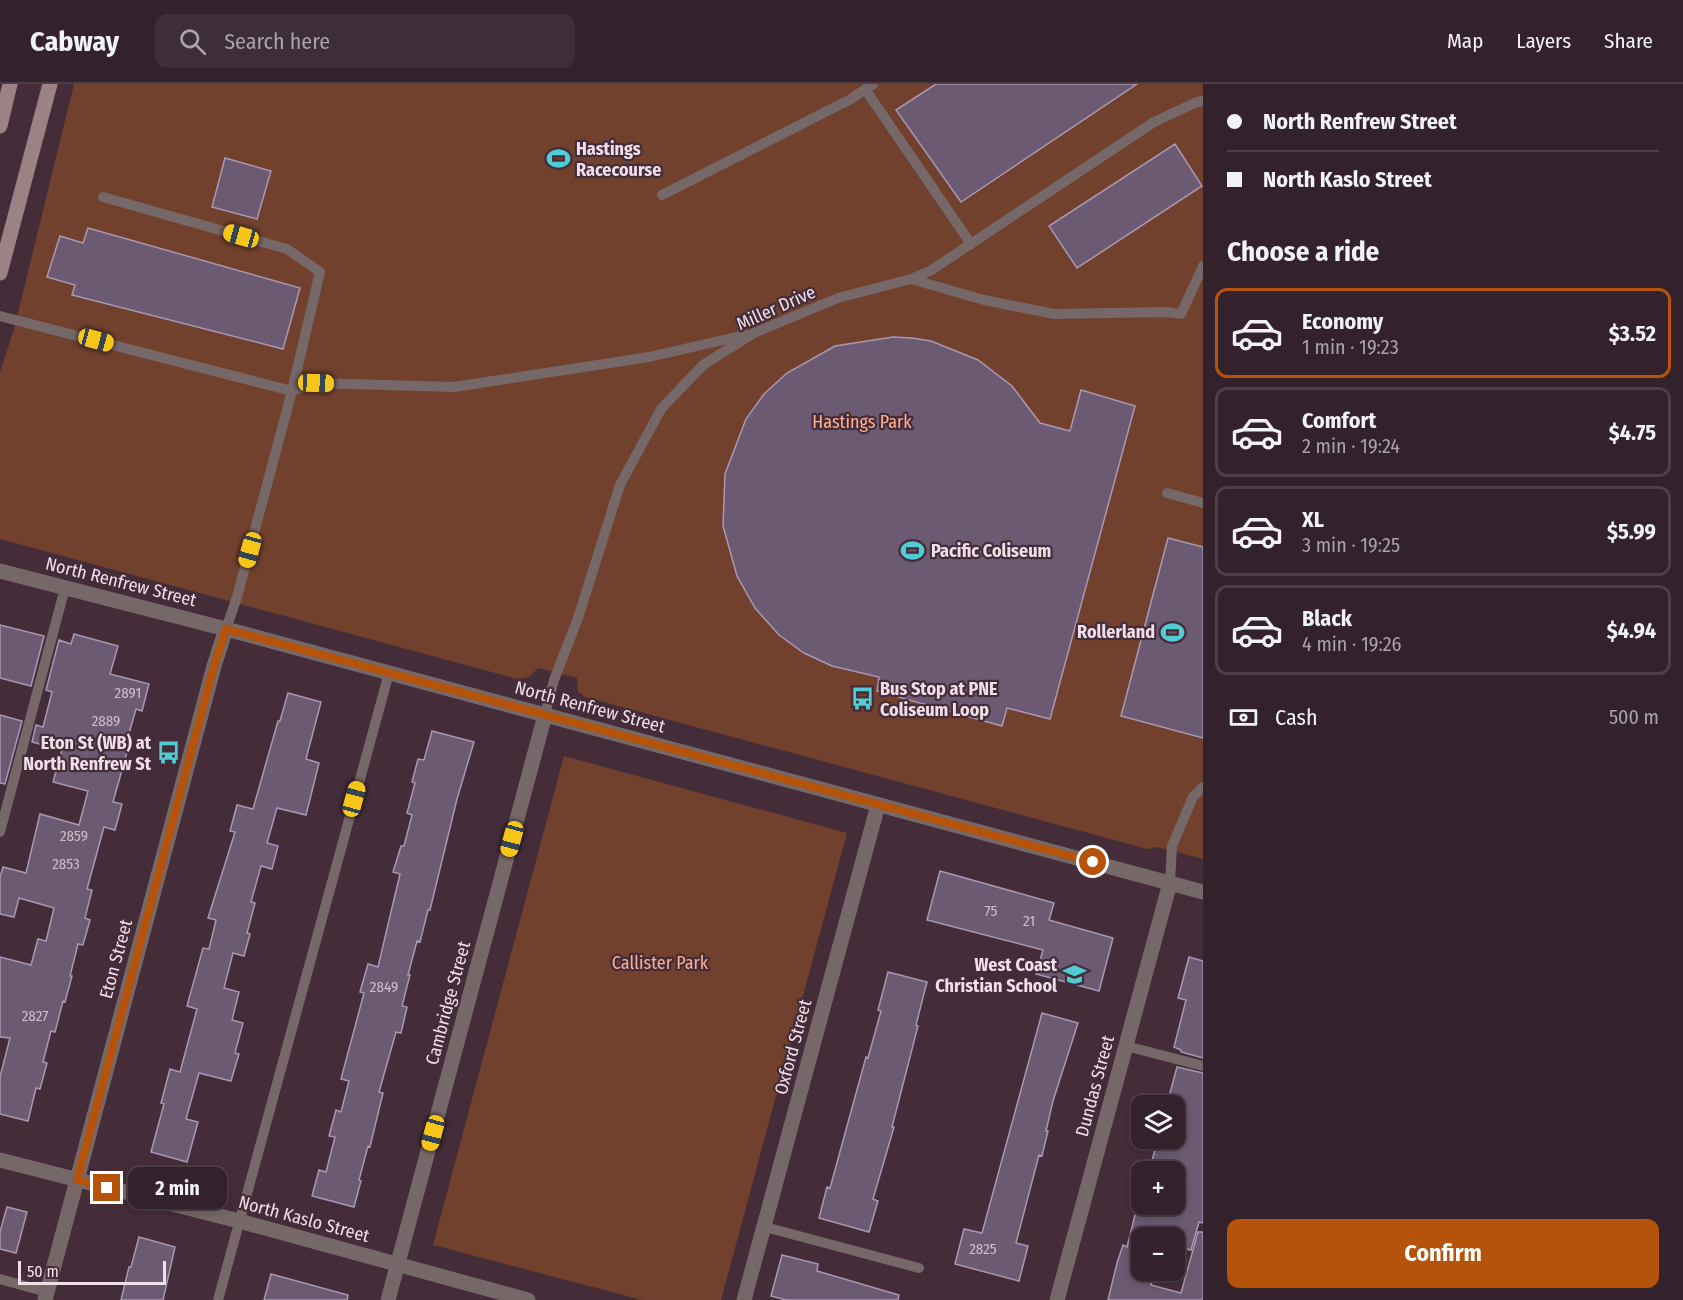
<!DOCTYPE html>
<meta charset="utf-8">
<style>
body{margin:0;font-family:"Fira Sans Condensed",sans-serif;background:#3e2e37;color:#f1f3f6;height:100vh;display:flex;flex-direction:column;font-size:22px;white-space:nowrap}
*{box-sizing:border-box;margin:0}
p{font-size:20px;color:#a9a3a9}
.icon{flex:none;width:33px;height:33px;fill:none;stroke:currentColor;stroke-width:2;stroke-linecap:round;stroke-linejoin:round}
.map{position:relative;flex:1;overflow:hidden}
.drawer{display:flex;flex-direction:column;background:#33212b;width:480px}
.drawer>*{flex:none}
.banner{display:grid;align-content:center;height:132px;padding:0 24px;background:#33212b}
.controls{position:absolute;left:1131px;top:1011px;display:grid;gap:12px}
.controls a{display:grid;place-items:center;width:54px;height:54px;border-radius:12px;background:#33212b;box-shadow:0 3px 9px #0003,0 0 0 2px #4e3e47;font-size:30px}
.scale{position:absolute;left:18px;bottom:15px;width:148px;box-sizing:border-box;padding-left:6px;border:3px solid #f0dfe8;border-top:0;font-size:16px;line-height:21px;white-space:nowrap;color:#f0dfe8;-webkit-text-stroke:4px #442c39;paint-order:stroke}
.end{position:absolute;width:27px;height:27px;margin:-14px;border:8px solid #b45309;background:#fff;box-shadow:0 0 0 3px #fff}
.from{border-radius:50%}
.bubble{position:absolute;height:42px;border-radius:12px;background:#33212b;box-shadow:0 3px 9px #0003,0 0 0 2px #4e3e47;font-size:20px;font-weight:700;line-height:42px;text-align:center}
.car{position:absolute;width:18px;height:36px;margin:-18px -9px;border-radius:8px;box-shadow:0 0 4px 2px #0007;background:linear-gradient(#f5c518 24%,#345 0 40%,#f5c518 0 76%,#345 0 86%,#f5c518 0)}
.banner b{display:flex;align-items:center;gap:21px;height:57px;font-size:22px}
.banner b+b{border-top:2px solid #4e3e47}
.banner i{width:15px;height:15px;background:#f1f3f6}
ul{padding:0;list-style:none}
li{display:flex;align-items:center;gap:18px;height:90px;margin:0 12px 9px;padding:0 12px;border:3px solid #4e3e47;border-radius:12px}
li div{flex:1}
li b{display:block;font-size:22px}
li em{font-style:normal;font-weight:700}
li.on{border-color:#b45309}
li>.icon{width:54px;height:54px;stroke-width:1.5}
h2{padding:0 24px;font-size:27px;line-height:72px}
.pay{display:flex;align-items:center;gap:15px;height:66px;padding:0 24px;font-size:22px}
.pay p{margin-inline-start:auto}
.action{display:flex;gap:12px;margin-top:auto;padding:12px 24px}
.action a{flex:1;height:69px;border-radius:12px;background:#b45309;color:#fff;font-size:24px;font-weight:700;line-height:69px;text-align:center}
header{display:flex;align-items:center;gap:36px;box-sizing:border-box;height:84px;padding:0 30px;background:#33212b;border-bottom:2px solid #4e3e47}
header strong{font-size:28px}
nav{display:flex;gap:33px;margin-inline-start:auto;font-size:21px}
.search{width:420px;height:54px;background:#3e2e37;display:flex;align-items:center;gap:15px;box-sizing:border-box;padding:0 21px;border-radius:12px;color:#a9a3a9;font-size:22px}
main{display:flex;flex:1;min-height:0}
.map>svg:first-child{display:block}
.green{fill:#71412e}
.building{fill:#6b5a72;stroke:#aa98b2;stroke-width:1.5}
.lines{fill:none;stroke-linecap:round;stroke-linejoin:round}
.service{stroke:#766768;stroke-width:10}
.minor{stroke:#766768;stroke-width:15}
.tertiary{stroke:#766768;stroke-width:15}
.secondary{stroke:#9b8385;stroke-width:15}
.route{stroke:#b45309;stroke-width:8}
.labels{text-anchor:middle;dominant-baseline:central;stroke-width:4.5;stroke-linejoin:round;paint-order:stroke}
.number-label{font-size:15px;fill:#cfbeca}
.poi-label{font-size:18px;font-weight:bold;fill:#f0dfe8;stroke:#442c39;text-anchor:start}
.street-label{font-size:18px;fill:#f0dfe8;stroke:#442c39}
.park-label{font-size:18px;fill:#feb091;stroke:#442c39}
</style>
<header>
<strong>Cabway</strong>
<div class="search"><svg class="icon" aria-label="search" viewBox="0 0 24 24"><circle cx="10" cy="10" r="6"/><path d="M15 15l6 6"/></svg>Search here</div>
<nav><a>Map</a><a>Layers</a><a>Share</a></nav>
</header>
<main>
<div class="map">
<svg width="1203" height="1216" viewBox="0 0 1203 1216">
<rect width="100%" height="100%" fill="#442c39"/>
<path class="green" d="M74,0H1203V775L1157,763L1147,765L585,613L578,608L577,594L538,584L529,593L517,595L0,455V288L14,245Z
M564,672L847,749L721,1216H642L433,1161Z"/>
<path class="building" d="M936,0H1137L961,118L896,26Z
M1175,60L1202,102L1077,184L1049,142Z
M225,74L271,87L257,135L212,123Z
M88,144L300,204L283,265L72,211L75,201L47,193L60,152L83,159Z
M893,253L912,254L931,257L978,276L1012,302L1040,339L1070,347L1081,306L1135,322L1050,635L1007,624L1002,642L877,607L879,593L832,582L804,569L779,551L755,524L737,492L723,442L725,390L746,335L764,310L787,289L835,262Z
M1168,454L1203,463V654L1121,632Z
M0,541L44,552L31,602L0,594Z
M74,550L118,562L110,590L149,600L142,627L136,625L126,660L129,661L113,718L122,720L115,746L104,743L87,805L92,806L85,834L90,836L83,861L78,860L70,892H72L65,918L63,917L55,948L51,947L43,978L47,979L40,1005L36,1004L28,1037L0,1030V993L10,954L0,953V873L31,881L38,855L46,857L54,824L19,814L14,833L0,830V793L3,783L26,789L40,730L79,741L88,707L53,698L62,666L32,658L36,641L43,643L52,608L46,606L59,556L71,560Z
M288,609L321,618L306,675L319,679L306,731L277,724L267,759L278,762L272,785L261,782L251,818L255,819L247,849L250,850L244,872L233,869L224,904L239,908L232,936L243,939L235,969L239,970L231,997L199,989L186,1035L198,1038L187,1078L151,1068L164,1020L161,1019L170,985L180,988L197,925L187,922L203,864L209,865L216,836L208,834L235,748L230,747L237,721L253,725L278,637H280Z
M0,631L22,637L5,700L0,699Z
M432,647L474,658L457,715L430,826H428L420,858L417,857L408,891H410L402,922L407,923L401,949L396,948L379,1008L383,1009L370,1063L368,1062L359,1096L361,1097L354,1123L312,1112L319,1086L326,1088L335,1053L329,1052L336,1026L341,1028L349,997L341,995L364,909L360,908L368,880L378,883L400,790L393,788L401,762H404L412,731L407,729L415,699L412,698L418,675L424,676Z
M940,787L1054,819L1049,836L1113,854L1099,907L1036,890L1043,866L927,836Z
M1189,873L1203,877V974L1181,968V966L1174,963L1186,916L1178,914Z
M888,888L927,898L916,941L918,942L892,1043H894L873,1115L878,1117L869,1148L819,1134L827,1103L830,1104L866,973L868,974L881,927L878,926Z
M1042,929L1078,939L1053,1017L1046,1047H1048L1042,1072L1039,1071L1016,1159L1028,1162L1019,1197L955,1180L964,1145L982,1149Z
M1177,983L1203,989V1139L1199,1138L1191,1166L1174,1162V1154H1142V1186L1154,1189L1151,1201L1181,1209L1198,1148H1203V1216H1108L1117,1179L1123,1161L1127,1163L1136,1127L1140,1128L1142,1120H1174V1088H1149L1158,1054H1174V1022L1167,1020Z
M7,1123L27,1128L16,1169L0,1165V1148Z
M139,1153L175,1163L163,1216H121L129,1183H131Z
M782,1171L818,1180L817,1187L899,1211L898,1216H786L771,1212Z
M271,1190L348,1211L347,1216H264Z"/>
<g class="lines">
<path class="service" d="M865,5L971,160
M662,111L851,15L873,0
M103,113L287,165L320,188L292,307L237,513L226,545
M911,195L984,216L1054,230L1167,228L1181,230L1203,182
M0,232L292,307L316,299L454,303L649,273L745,251
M1167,409L1203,419
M545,631L554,596L578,534L620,401L661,325L703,281L754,249L838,214L911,195L930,187L1154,38L1197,18L1203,17
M0,748L65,504
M1170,799L1172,762L1193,713L1203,703
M1126,962L1203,982
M765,1143L919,1184
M0,1195L47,1208
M218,1216L389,589"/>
<path class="minor" d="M0,1076L239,1137L528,1216
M45,1216L214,582L226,545
M388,1216L545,631
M744,1216L878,721"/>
<path class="tertiary" d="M0,487L226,545L1203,808
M1057,1216L1170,799"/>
<path class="secondary" d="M0,42L10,0
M0,189L50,0"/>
</g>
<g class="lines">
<path class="route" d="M107,1104L77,1096L214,582L226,545L1093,778"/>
</g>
<defs>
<symbol id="stadium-bare" viewBox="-9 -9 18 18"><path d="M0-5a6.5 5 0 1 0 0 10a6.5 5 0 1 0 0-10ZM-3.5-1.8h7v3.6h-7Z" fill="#51ccd4" stroke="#442c39" stroke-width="2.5" paint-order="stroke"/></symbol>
<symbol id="bus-bare" viewBox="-9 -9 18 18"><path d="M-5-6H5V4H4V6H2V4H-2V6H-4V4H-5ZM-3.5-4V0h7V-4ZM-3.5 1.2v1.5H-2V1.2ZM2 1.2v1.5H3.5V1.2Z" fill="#51ccd4" stroke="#442c39" stroke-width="2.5" paint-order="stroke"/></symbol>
<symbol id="school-bare" viewBox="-9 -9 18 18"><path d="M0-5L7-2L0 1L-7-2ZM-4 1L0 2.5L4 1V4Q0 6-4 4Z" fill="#51ccd4" stroke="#442c39" stroke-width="2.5" paint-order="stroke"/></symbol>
</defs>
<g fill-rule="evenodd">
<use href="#stadium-bare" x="542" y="58" width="33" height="33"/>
<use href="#stadium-bare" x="896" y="450" width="33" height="33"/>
<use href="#stadium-bare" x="1156" y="532" width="33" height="33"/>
<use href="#bus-bare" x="846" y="598" width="33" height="33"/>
<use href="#bus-bare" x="152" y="652" width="33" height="33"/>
<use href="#school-bare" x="1058" y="874" width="33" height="33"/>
</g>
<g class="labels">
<g class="number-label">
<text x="128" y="609">2891</text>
<text x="106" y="637">2889</text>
<text x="74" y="752">2859</text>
<text x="66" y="780">2853</text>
<text x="991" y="827">75</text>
<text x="1029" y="837">21</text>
<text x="384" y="903">2849</text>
<text x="35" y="932">2827</text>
<text x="983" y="1165">2825</text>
</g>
<g class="poi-label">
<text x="576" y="65">Hastings<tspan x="576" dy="21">Racecourse</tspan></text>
<text x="931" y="467">Pacific Coliseum</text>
<text x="1155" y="548" text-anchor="end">Rollerland</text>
<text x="880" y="605">Bus Stop at PNE<tspan x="880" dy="21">Coliseum Loop</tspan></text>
<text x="151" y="659" text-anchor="end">Eton St (WB) at<tspan x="151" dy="21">North Renfrew St</tspan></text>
<text x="1057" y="881" text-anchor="end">West Coast<tspan x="1057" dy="21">Christian School</tspan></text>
</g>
<g class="street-label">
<text transform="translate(776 224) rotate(-24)">Miller Drive</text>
<text transform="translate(121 498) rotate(14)">North Renfrew Street</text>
<text transform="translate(590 623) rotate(15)">North Renfrew Street</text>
<text transform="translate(116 875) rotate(-75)">Eton Street</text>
<text transform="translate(448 919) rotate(-75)">Cambridge Street</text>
<text transform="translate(793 963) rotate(-75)">Oxford Street</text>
<text transform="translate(1095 1002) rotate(-75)">Dundas Street</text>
<text transform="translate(304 1135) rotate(15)">North Kaslo Street</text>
</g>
<g class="park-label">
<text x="862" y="338">Hastings Park</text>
<text x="660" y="879">Callister Park</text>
</g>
</g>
</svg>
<div class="controls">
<a><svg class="icon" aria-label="layers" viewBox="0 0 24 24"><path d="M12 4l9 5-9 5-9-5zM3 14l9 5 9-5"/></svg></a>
<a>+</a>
<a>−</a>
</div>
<div class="scale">50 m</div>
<i class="end from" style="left:1093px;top:778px"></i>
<i class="end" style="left:107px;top:1104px"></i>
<div class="bubble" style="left:128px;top:1083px;width:99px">2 min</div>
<i class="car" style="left:241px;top:152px;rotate:286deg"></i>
<i class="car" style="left:96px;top:256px;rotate:105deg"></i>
<i class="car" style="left:316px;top:299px;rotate:92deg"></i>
<i class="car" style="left:250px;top:466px;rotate:195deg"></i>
<i class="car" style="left:354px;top:715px;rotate:15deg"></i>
<i class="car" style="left:512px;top:755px;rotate:195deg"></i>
<i class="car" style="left:433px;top:1049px;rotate:195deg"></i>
</div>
<section class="drawer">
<div class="banner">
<b><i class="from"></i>North Renfrew Street</b>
<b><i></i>North Kaslo Street</b>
</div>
<h2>Choose a ride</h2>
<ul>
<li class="on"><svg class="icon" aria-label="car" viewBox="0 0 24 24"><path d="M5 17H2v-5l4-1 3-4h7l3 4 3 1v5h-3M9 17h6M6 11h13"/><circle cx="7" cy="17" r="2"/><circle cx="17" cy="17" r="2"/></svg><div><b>Economy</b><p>1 min · 19:23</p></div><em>$3.52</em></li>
<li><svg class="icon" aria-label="car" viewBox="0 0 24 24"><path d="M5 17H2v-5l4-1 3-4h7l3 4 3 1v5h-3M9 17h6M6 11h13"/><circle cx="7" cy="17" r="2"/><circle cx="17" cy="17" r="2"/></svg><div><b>Comfort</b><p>2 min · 19:24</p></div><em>$4.75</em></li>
<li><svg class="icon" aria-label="car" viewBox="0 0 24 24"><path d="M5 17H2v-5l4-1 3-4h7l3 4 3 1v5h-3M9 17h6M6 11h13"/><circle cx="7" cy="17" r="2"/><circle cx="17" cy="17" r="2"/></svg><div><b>XL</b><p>3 min · 19:25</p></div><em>$5.99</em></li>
<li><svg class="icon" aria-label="car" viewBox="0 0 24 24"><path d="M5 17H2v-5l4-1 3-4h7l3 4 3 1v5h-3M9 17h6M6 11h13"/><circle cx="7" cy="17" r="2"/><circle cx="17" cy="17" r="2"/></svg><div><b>Black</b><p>4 min · 19:26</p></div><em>$4.94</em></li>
</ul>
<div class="pay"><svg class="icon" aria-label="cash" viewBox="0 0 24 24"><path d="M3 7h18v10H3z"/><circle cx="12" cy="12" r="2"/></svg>Cash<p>500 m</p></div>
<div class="action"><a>Confirm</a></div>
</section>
</main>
